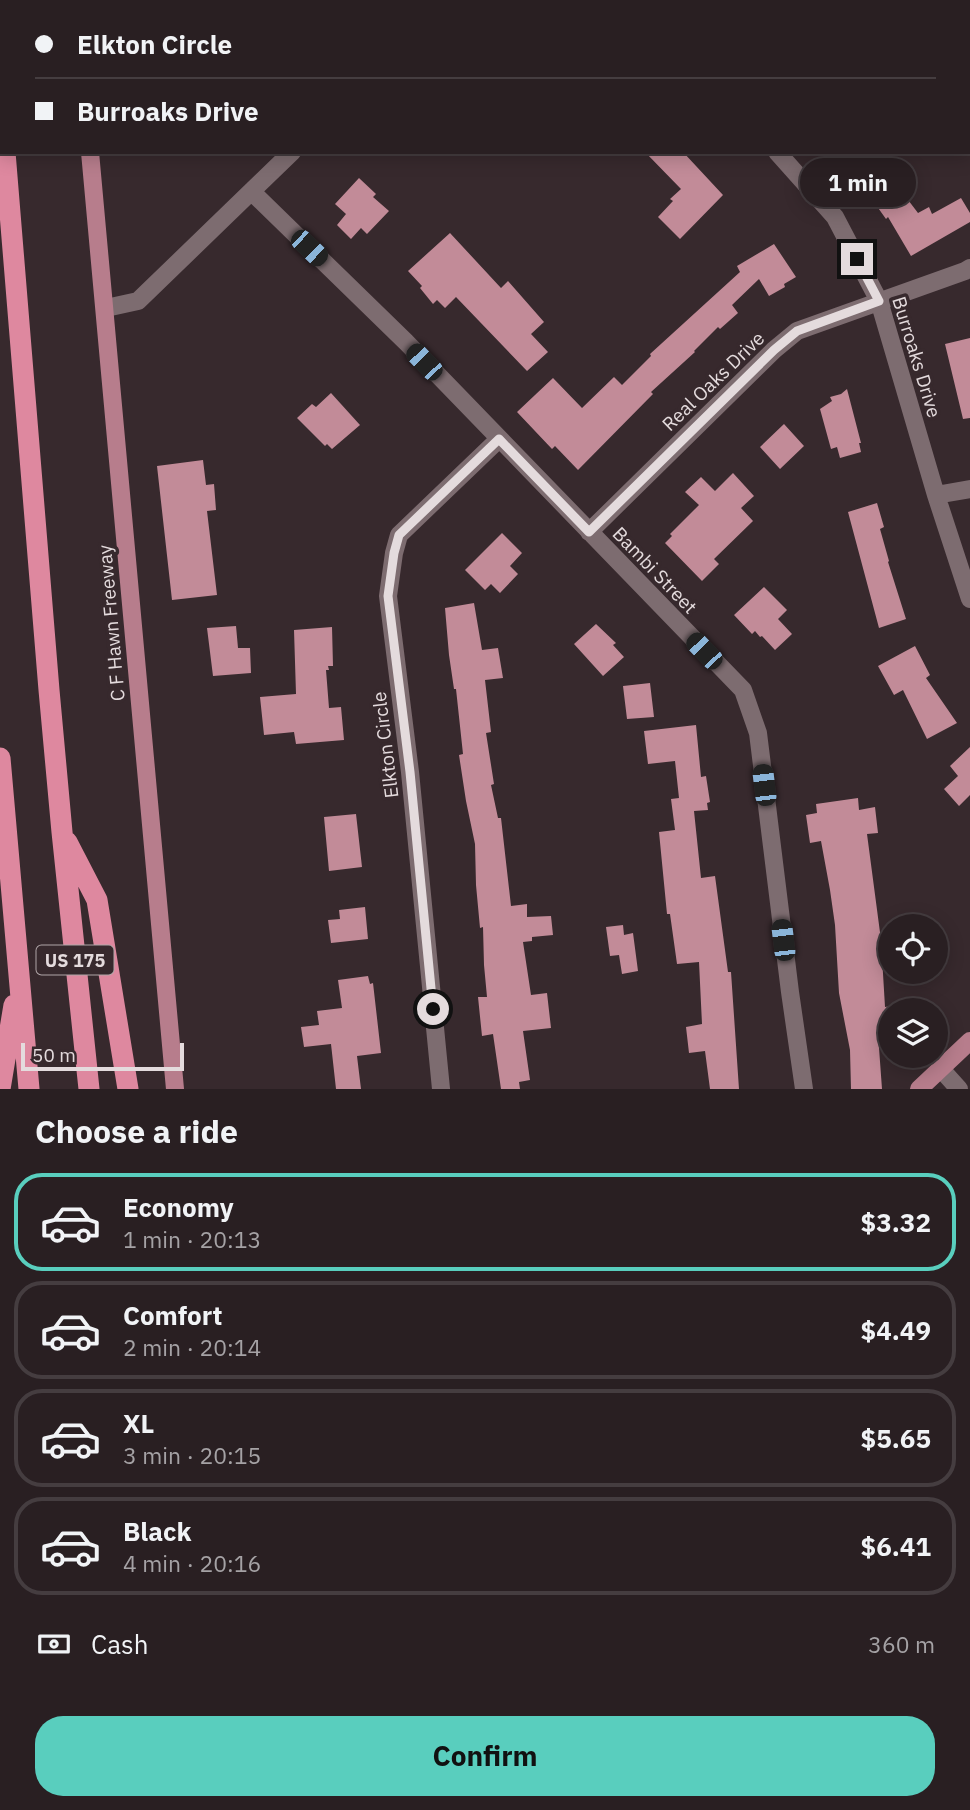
<!DOCTYPE html>
<meta charset="utf-8">
<style>
body{margin:0;font-family:"IBM Plex Sans",sans-serif;background:#31272a;color:#f1f3f6;height:100vh;display:flex;flex-direction:column;font-size:26px;white-space:nowrap}
*{box-sizing:border-box;margin:0}
p{font-size:23px;color:#a5a2a5}
.icon{flex:none;width:38px;height:38px;fill:none;stroke:currentColor;stroke-width:2;stroke-linecap:round;stroke-linejoin:round}
.map{position:relative;height:1089px;overflow:hidden}
.panel{display:flex;flex-direction:column;background:#291f22;flex:1}
.panel>*{flex:none}
.guide{position:absolute;left:0px;top:0px;width:971px;height:154px;box-shadow:0 4px 18px #0003,0 0 0 2px #453d40;display:grid;align-content:center;height:154px;padding:0 35px;background:#291f22}
.controls{position:absolute;left:878px;top:914px;display:grid;gap:14px}
.controls a{display:grid;place-items:center;width:70px;height:70px;border-radius:50%;background:#291f22;box-shadow:0 4px 18px #0003,0 0 0 2px #453d40;font-size:35px}
.scale{position:absolute;left:21px;bottom:18px;width:163px;box-sizing:border-box;padding-left:7px;border:4px solid #e4dbdd;border-top:0;font-size:19px;line-height:24px;white-space:nowrap;color:#e4dbdd;-webkit-text-stroke:5px #37292d;paint-order:stroke}
.end{position:absolute;width:32px;height:32px;margin:-16px;border:9px solid #e4dbdd;background:#111;box-shadow:0 0 0 4px #111}
.from{border-radius:50%}
.bubble{position:absolute;height:49px;border-radius:24px;background:#291f22;box-shadow:0 4px 18px #0003,0 0 0 2px #453d40;font-size:23px;font-weight:800;line-height:49px;text-align:center}
.car{position:absolute;width:21px;height:42px;margin:-21px -10px;border-radius:9px;box-shadow:0 0 5px 2px #0007;background:linear-gradient(#222 24%,#8ab4d8 0 40%,#222 0 76%,#8ab4d8 0 86%,#222 0)}
.guide b{display:flex;align-items:center;gap:24px;height:66px;font-size:26px}
.guide b+b{border-top:2px solid #453d40}
.guide i{width:18px;height:18px;background:#f1f3f6}
ul{padding:0;list-style:none}
li{display:flex;align-items:center;gap:21px;height:98px;margin:0 14px 10px;padding:0 21px;border:4px solid #453d40;border-radius:28px}
li div{flex:1}
li b{display:block;font-size:26px}
li em{font-style:normal;font-weight:800}
li.selected{border-color:#59cebe}
li>.icon{width:63px;height:63px;stroke-width:1.5}
h2{padding:0 35px;font-size:32px;line-height:84px}
.pay{display:flex;align-items:center;gap:18px;height:77px;padding:0 35px;font-size:26px}
.pay p{margin-inline-start:auto}
.button{display:flex;gap:14px;margin-top:auto;padding:14px 35px}
.button a{flex:1;height:80px;border-radius:28px;background:#59cebe;color:#111;font-size:28px;font-weight:800;line-height:80px;text-align:center}
.map>svg:first-child{display:block}
.building{fill:#c28b98}
.lines{fill:none;stroke-linecap:round;stroke-linejoin:round}
.minor{stroke:#7d6c70;stroke-width:18}
.major{stroke:#b77d8c;stroke-width:18}
.highway{stroke:#de889f;stroke-width:21}
.route{stroke:#e4dbdd;stroke-width:9}
.labels{text-anchor:middle;dominant-baseline:central;stroke-width:7;stroke-linejoin:round;paint-order:stroke}
.shield{fill:#37292d;stroke:#b0a6a8;stroke-width:2}
.shield-label{font-size:18px;font-weight:bold;fill:#e4dbdd}
.street-label{font-size:19px;fill:#e4dbdd;stroke:#37292d}
</style>
<div class="map">
<svg width="970" height="1089" viewBox="0 0 970 1089">
<rect width="100%" height="100%" fill="#37292d"/>
<path class="building" d="M645,152H683L723,195L680,239L658,217L673,201L670,199L681,189Z
M881,159L890,170L895,166L907,182L899,188L918,213L929,207L932,214L961,198L970,213V222L911,256L888,217L886,219L876,205L871,209L861,196L868,191L857,177Z
M359,178L376,194L373,197L389,211L367,234L361,228L351,239L337,225L346,214L335,204Z
M450,233L501,288L508,281L544,322L531,334L548,352L527,371L456,297L445,308L437,300L433,304L420,288L422,286L408,271Z
M774,244L796,277L784,284L785,287L769,296L759,279L732,305L738,313L720,329L718,327L694,351L695,352L651,392L653,394L578,470L555,446L552,449L517,412L553,378L582,408L614,377L622,385L651,356L650,354L740,272L737,266Z
M970,338V418L963,419L945,344Z
M847,389L861,443H859L861,452L840,458L837,447L831,449L820,409L832,401L830,397L841,394Z
M331,393L360,425L332,449L327,444L325,446L297,418L312,404L316,407Z
M784,424L804,446L780,469L760,447Z
M203,460L206,485L214,484L216,510L207,511L217,595L172,600L157,466Z
M733,473L754,496L741,508L753,521L714,559L719,564L702,581L665,543L672,536L670,534L699,505L685,492L701,477L715,491Z
M877,503L884,527L880,529L889,561L888,562L906,619L879,628L848,512Z
M502,533L522,553L510,566L518,574L500,593L491,584L485,590L465,570Z
M764,587L787,610L778,619L792,634L775,650L762,636L760,637L755,631L752,634L734,615Z
M474,603L482,650L498,648L503,678L485,680L491,732L486,733L494,784L491,785L498,818H501L511,906L527,904V917L551,916L553,935L532,937V941L523,942L531,995L547,993L551,1028L523,1031L530,1080L519,1082L520,1089H501L493,1034L482,1036L478,997H487L484,965L483,927L480,928L476,885L475,844L466,801L459,755L463,754L456,689H454L449,655L445,608Z
M596,624L616,643L613,645L624,657L603,676L574,644Z
M236,626L238,648H250L251,673L213,676L207,628Z
M332,627L333,666H328L329,670H326L329,708L341,707L344,740L296,744L294,732L264,735L260,697L296,694L294,630Z
M915,646L930,675L926,678L957,723L927,739L903,690L894,695L878,666Z
M650,683L654,717L627,719L623,686Z
M696,725L701,777L706,776L710,802L707,803L708,810L694,811L701,878L715,876L728,972H731L739,1089H710L705,1051L689,1053L686,1027L702,1024L699,962L677,964L670,914H667L659,832L675,830L671,799L679,798L675,761L648,764L644,731Z
M970,747V795L959,806L944,789L958,776L950,766Z
M858,798L859,810L875,807L878,833L867,834L881,940L885,1007L891,1006V1033L878,1034L882,1089H851L850,1050L839,993L835,925L830,890L821,841L810,843L806,815L817,813L816,804Z
M356,814L362,867L329,871L324,817Z
M365,907L368,939L331,943L328,920L340,919L339,910Z
M623,925L624,935L633,933L638,971L622,974L619,955L610,956L606,927Z
M368,976L370,984L373,983L381,1053L357,1056L361,1089H336L331,1044L304,1047L301,1027L319,1025L317,1011L342,1008L338,980Z"/>
<g class="lines">
<path class="minor" d="M135,0V2
M627,0L629,2
M882,0L884,2
M444,2L445,0
M970,89V90
M777,152L835,217L879,301L936,495L970,599
M252,192L406,342L743,690L758,733L790,992L804,1089
M106,308L138,301L292,152
M936,495L970,489
M589,532L774,350L797,331L965,271L970,268
M941,1069L959,1089
M441,1089L410,772L388,596L394,553L399,535L499,439"/>
<path class="major" d="M75,0L76,2
M90,152L175,1089
M919,1089L970,1041"/>
<path class="highway" d="M0,103L2,122
M5,152L49,690L62,832L89,1089
M0,758L29,1089
M67,842L97,900L128,1089
M0,1089L14,1005"/>
</g>
<g class="lines">
<path class="route" d="M433,1009L410,772L388,596L394,553L399,535L499,439L589,532L774,350L797,331L879,301L857,259"/>
</g>
<g class="labels">
<rect class="shield" x="36.5" y="945.5" width="77" height="29" rx="5"/>
<g class="shield-label">
<text x="75" y="960">US 175</text>
</g>
<g class="street-label">
<text transform="translate(917 357) rotate(73)">Burroaks Drive</text>
<text transform="translate(713 381) rotate(-44)">Real Oaks Drive</text>
<text transform="translate(655 570) rotate(46)">Bambi Street</text>
<text transform="translate(111 623) rotate(-95)">C F Hawn Freeway</text>
<text transform="translate(385 745) rotate(-97)">Elkton Circle</text>
</g>
</g>
</svg>
<div class="controls">
<a><svg class="icon" aria-label="locate" viewBox="0 0 24 24"><circle cx="12" cy="12" r="6"/><path d="M12 2v4M12 18v4M2 12h4M18 12h4"/></svg></a>
<a><svg class="icon" aria-label="layers" viewBox="0 0 24 24"><path d="M12 4l9 5-9 5-9-5zM3 14l9 5 9-5"/></svg></a>
</div>
<div class="scale">50 m</div>
<i class="end from" style="left:433px;top:1009px"></i>
<i class="end" style="left:857px;top:259px"></i>
<div class="bubble" style="left:800px;top:158px;width:116px">1 min</div>
<i class="car" style="left:309px;top:248px;rotate:134deg"></i>
<i class="car" style="left:424px;top:362px;rotate:316deg"></i>
<i class="car" style="left:704px;top:651px;rotate:316deg"></i>
<i class="car" style="left:764px;top:785px;rotate:353deg"></i>
<i class="car" style="left:783px;top:940px;rotate:353deg"></i>
<div class="guide">
<b><i class="from"></i>Elkton Circle</b>
<b><i></i>Burroaks Drive</b>
</div>
</div>
<section class="panel">
<h2>Choose a ride</h2>
<ul>
<li class="selected"><svg class="icon" aria-label="car" viewBox="0 0 24 24"><path d="M5 17H2v-5l4-1 3-4h7l3 4 3 1v5h-3M9 17h6M6 11h13"/><circle cx="7" cy="17" r="2"/><circle cx="17" cy="17" r="2"/></svg><div><b>Economy</b><p>1 min · 20:13</p></div><em>$3.32</em></li>
<li><svg class="icon" aria-label="car" viewBox="0 0 24 24"><path d="M5 17H2v-5l4-1 3-4h7l3 4 3 1v5h-3M9 17h6M6 11h13"/><circle cx="7" cy="17" r="2"/><circle cx="17" cy="17" r="2"/></svg><div><b>Comfort</b><p>2 min · 20:14</p></div><em>$4.49</em></li>
<li><svg class="icon" aria-label="car" viewBox="0 0 24 24"><path d="M5 17H2v-5l4-1 3-4h7l3 4 3 1v5h-3M9 17h6M6 11h13"/><circle cx="7" cy="17" r="2"/><circle cx="17" cy="17" r="2"/></svg><div><b>XL</b><p>3 min · 20:15</p></div><em>$5.65</em></li>
<li><svg class="icon" aria-label="car" viewBox="0 0 24 24"><path d="M5 17H2v-5l4-1 3-4h7l3 4 3 1v5h-3M9 17h6M6 11h13"/><circle cx="7" cy="17" r="2"/><circle cx="17" cy="17" r="2"/></svg><div><b>Black</b><p>4 min · 20:16</p></div><em>$6.41</em></li>
</ul>
<div class="pay"><svg class="icon" aria-label="cash" viewBox="0 0 24 24"><path d="M3 7h18v10H3z"/><circle cx="12" cy="12" r="2"/></svg>Cash<p>360 m</p></div>
<div class="button"><a>Confirm</a></div>
</section>
